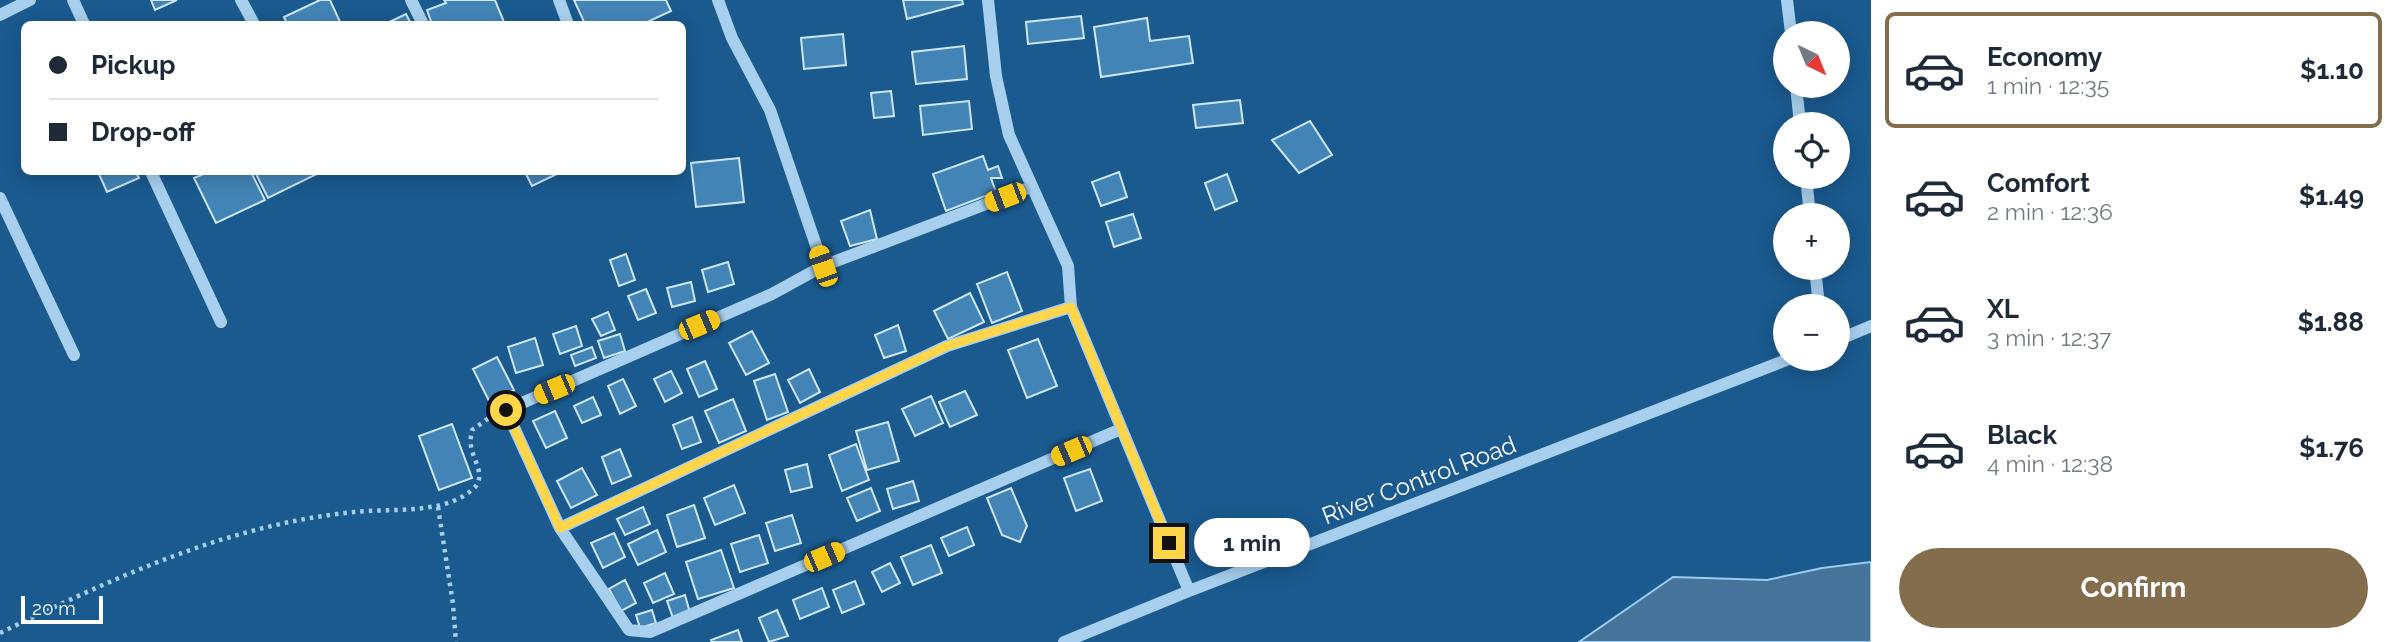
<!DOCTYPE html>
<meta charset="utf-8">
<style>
body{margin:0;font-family:Raleway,sans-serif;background:#f6f6f7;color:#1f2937;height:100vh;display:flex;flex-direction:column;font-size:26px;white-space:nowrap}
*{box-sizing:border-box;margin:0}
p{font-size:23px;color:#747a83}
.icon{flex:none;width:38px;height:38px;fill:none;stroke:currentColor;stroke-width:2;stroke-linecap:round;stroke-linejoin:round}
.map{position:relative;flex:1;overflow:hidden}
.sheet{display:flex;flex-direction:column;background:#fff;width:525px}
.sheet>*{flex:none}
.guide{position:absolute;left:21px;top:21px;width:665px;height:154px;border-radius:10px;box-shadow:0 4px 18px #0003;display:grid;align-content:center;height:154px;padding:0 28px;background:#fff}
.needle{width:46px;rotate:137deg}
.tools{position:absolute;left:1773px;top:21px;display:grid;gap:14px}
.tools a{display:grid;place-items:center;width:77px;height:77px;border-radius:50%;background:#fff;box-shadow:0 4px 18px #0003;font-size:35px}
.scale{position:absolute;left:21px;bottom:18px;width:82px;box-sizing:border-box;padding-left:7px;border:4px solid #fff;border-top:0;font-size:19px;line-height:24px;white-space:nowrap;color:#fff;-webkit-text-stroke:5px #1a5a8f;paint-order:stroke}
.end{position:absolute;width:32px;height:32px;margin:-16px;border:9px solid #ffd54a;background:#111;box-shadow:0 0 0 4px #111}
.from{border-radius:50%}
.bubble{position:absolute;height:49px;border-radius:24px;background:#fff;box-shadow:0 4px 18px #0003;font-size:23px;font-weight:700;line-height:49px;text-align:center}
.car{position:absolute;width:21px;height:42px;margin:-21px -10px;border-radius:9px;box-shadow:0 0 5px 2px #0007;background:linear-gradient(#f5c518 24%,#345 0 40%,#f5c518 0 76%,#345 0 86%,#f5c518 0)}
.guide b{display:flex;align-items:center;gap:24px;height:66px;font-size:26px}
.guide b+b{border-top:2px solid #e0e1e3}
.guide i{width:18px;height:18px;background:#1f2937}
ul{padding:12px 0 0;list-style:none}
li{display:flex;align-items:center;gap:21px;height:116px;margin:0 14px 10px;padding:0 14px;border:4px solid transparent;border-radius:10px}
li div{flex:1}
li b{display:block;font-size:26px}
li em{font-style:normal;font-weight:700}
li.on{border-color:#846d4c}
li>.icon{width:63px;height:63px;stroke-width:1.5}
.cta{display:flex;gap:14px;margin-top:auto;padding:14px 28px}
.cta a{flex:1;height:80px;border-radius:42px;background:#846d4c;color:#fff;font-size:28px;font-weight:700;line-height:80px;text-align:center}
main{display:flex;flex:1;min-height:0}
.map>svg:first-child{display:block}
.water{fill:#457399;stroke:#9bccf0;stroke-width:2}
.building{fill:#4384b7;stroke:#cee7fa;stroke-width:2}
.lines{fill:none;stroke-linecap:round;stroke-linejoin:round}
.path{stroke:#a8d0ee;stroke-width:4.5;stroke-dasharray:3.5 5;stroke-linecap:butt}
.minor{stroke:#a8d0ee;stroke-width:12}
.route{stroke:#ffd54a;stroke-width:9}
.labels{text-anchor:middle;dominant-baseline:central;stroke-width:5;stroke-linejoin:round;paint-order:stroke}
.street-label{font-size:24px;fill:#fff;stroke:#1a5a8f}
</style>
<main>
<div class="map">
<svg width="1871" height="642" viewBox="0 0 1871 642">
<rect width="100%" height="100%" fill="#1a5a8f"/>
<path class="water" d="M1871,562V642H1579L1673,577L1767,580L1822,568Z"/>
<path class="building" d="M151,0H177L155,10Z
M320,0H330L341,24H287L284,17Z
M444,0H495L504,22L497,24H432L427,10L446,3Z
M574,0H666L671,11L643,24H585Z
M903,0H962L963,4L907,19Z
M406,14L411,24H385Z
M1081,16L1084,38L1028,44L1026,22Z
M1147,18L1150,41L1189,36L1193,63L1101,77L1094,27Z
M843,34L846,65L804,69L801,38Z
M964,46L967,79L916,84L912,52Z
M891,91L894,116L874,118L871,93Z
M1240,100L1243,123L1196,128L1193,105Z
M969,101L972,129L923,135L920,106Z
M1310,121L1332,155L1299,173L1272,140Z
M983,156L988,170L998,166L1002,178H991L996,192L946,211L933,174Z
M739,158L744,202L696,207L691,163Z
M98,172H136L139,178L107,192Z
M208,172H251L265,200L216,223L194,178Z
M255,172H319V173L268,198Z
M525,172H561L532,186Z
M1119,172L1127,197L1101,206L1092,182Z
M1227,174L1237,201L1215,210L1205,183Z
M870,210L877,239L850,246L841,221Z
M1133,214L1141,238L1114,247L1106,222Z
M626,254L635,280L619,286L610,260Z
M728,262L734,284L708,292L702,270Z
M1007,272L1022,311L992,323L977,284Z
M691,282L695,301L672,307L667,288Z
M646,289L656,313L638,320L628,296Z
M970,293L984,322L948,339L934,311Z
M608,312L615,330L601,336L592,319Z
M898,325L906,351L884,358L875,335Z
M576,326L582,346L560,354L553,334Z
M752,331L769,363L746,375L729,343Z
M620,334L625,351L604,358L598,341Z
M535,338L543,365L516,373L508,347Z
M1038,339L1057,386L1027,398L1008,350Z
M592,347L596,358L575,366L571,355Z
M497,357L514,390L490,403L473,369Z
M705,361L717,389L699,397L687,369Z
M809,369L820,392L800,403L788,380Z
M671,371L682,393L665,402L654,379Z
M775,374L788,412L767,420L754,381Z
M623,379L636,406L620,414L608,386Z
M965,391L977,415L950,427L939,402Z
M931,396L943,423L915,436L902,409Z
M593,397L601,415L582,423L574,406Z
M733,399L746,431L719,443L705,411Z
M555,411L567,438L546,448L533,421Z
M692,417L701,442L682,449L673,425Z
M888,422L899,461L867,470L856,431Z
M452,424L472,478L439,490L419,436Z
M856,444L869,480L842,491L829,455Z
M620,449L631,476L612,484L602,457Z
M807,464L812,487L791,492L785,470Z
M582,468L597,495L571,508L557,481Z
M1090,469L1102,501L1076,511L1064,478Z
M913,481L919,501L893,509L887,489Z
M734,485L745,513L715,525L704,498Z
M871,488L880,511L857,521L847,498Z
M1011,488L1027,526L1020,542L1002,535L987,498Z
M694,505L705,538L677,547L667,515Z
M643,507L650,524L625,535L617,519Z
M792,515L801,543L775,551L766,523Z
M967,527L974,545L949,556L941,538Z
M657,530L666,552L638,565L628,544Z
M614,533L625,557L603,568L591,543Z
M759,535L768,563L740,572L731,544Z
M931,545L942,573L913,585L901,557Z
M721,550L734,588L698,599L686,562Z
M890,563L900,583L882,592L872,572Z
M665,573L674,594L653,603L644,583Z
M625,580L636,603L621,611L609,589Z
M855,581L864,604L842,613L833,590Z
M822,588L829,607L800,619L793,600Z
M685,595L690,613L673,618L667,601Z
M652,610L656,623L640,628L636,615Z
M777,610L788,636L769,642L759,618Z
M738,630L742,642H712L711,640Z"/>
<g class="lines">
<path class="path" d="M438,507L453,604L456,642
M0,633C114,578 226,525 354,512C391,508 442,515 472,490C488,477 473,461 471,446C470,441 471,435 472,430L489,418"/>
<path class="minor" d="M73,0L84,24
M241,0L254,24
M411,0L423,24
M559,0L568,24
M718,0L732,38L770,110L823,266
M988,0L996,76L1009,135L1068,266L1071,307L1189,591
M1787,0L1791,33
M0,15L30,0
M1796,86L1800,124
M151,172L221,322
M1806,177L1810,215
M1031,187L823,266L772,294L506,410L560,528L629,630L650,632L1121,429
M0,198L74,355
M1815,268L1819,306
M1838,340L1871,326
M560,528L947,346L1071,307
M1064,642L1189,591L1789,359"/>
</g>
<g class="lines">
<path class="route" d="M506,410L560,528L947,346L1071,307L1169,543"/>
</g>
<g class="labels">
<g class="street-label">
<text transform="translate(1419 480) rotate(-21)">River Control Road</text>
</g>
</g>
</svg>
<div class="tools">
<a><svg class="needle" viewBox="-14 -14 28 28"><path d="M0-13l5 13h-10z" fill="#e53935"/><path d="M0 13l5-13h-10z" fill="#747a83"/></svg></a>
<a><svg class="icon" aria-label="locate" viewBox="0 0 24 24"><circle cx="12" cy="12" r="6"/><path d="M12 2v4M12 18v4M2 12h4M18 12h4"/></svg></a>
<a>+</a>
<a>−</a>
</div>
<div class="scale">20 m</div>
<i class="end from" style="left:506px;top:410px"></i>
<i class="end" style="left:1169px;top:543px"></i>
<div class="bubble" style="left:1194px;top:518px;width:116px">1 min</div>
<i class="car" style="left:1005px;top:197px;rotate:249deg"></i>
<i class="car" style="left:823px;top:266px;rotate:341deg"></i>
<i class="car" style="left:699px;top:325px;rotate:67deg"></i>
<i class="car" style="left:554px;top:389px;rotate:247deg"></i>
<i class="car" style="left:1071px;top:451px;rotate:247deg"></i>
<i class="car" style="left:824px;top:557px;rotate:67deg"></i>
<div class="guide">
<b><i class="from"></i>Pickup</b>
<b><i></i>Drop-off</b>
</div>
</div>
<section class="sheet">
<ul>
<li class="on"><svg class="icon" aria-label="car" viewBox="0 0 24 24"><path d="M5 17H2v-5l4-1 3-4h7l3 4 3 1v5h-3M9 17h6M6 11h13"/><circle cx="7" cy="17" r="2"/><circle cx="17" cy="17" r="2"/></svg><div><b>Economy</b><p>1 min · 12:35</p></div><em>$1.10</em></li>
<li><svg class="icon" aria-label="car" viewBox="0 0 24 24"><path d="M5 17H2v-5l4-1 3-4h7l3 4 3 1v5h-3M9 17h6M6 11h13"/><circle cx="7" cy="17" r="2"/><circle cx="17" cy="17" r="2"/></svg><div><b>Comfort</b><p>2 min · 12:36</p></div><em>$1.49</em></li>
<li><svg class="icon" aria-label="car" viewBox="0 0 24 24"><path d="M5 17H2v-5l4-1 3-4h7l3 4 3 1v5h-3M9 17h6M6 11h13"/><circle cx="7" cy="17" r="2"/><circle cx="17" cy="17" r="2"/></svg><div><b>XL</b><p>3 min · 12:37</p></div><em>$1.88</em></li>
<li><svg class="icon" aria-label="car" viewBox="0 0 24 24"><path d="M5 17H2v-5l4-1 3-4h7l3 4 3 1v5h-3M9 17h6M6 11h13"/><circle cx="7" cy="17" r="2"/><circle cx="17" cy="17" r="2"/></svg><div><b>Black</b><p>4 min · 12:38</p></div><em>$1.76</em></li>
</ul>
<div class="cta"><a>Confirm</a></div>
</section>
</main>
